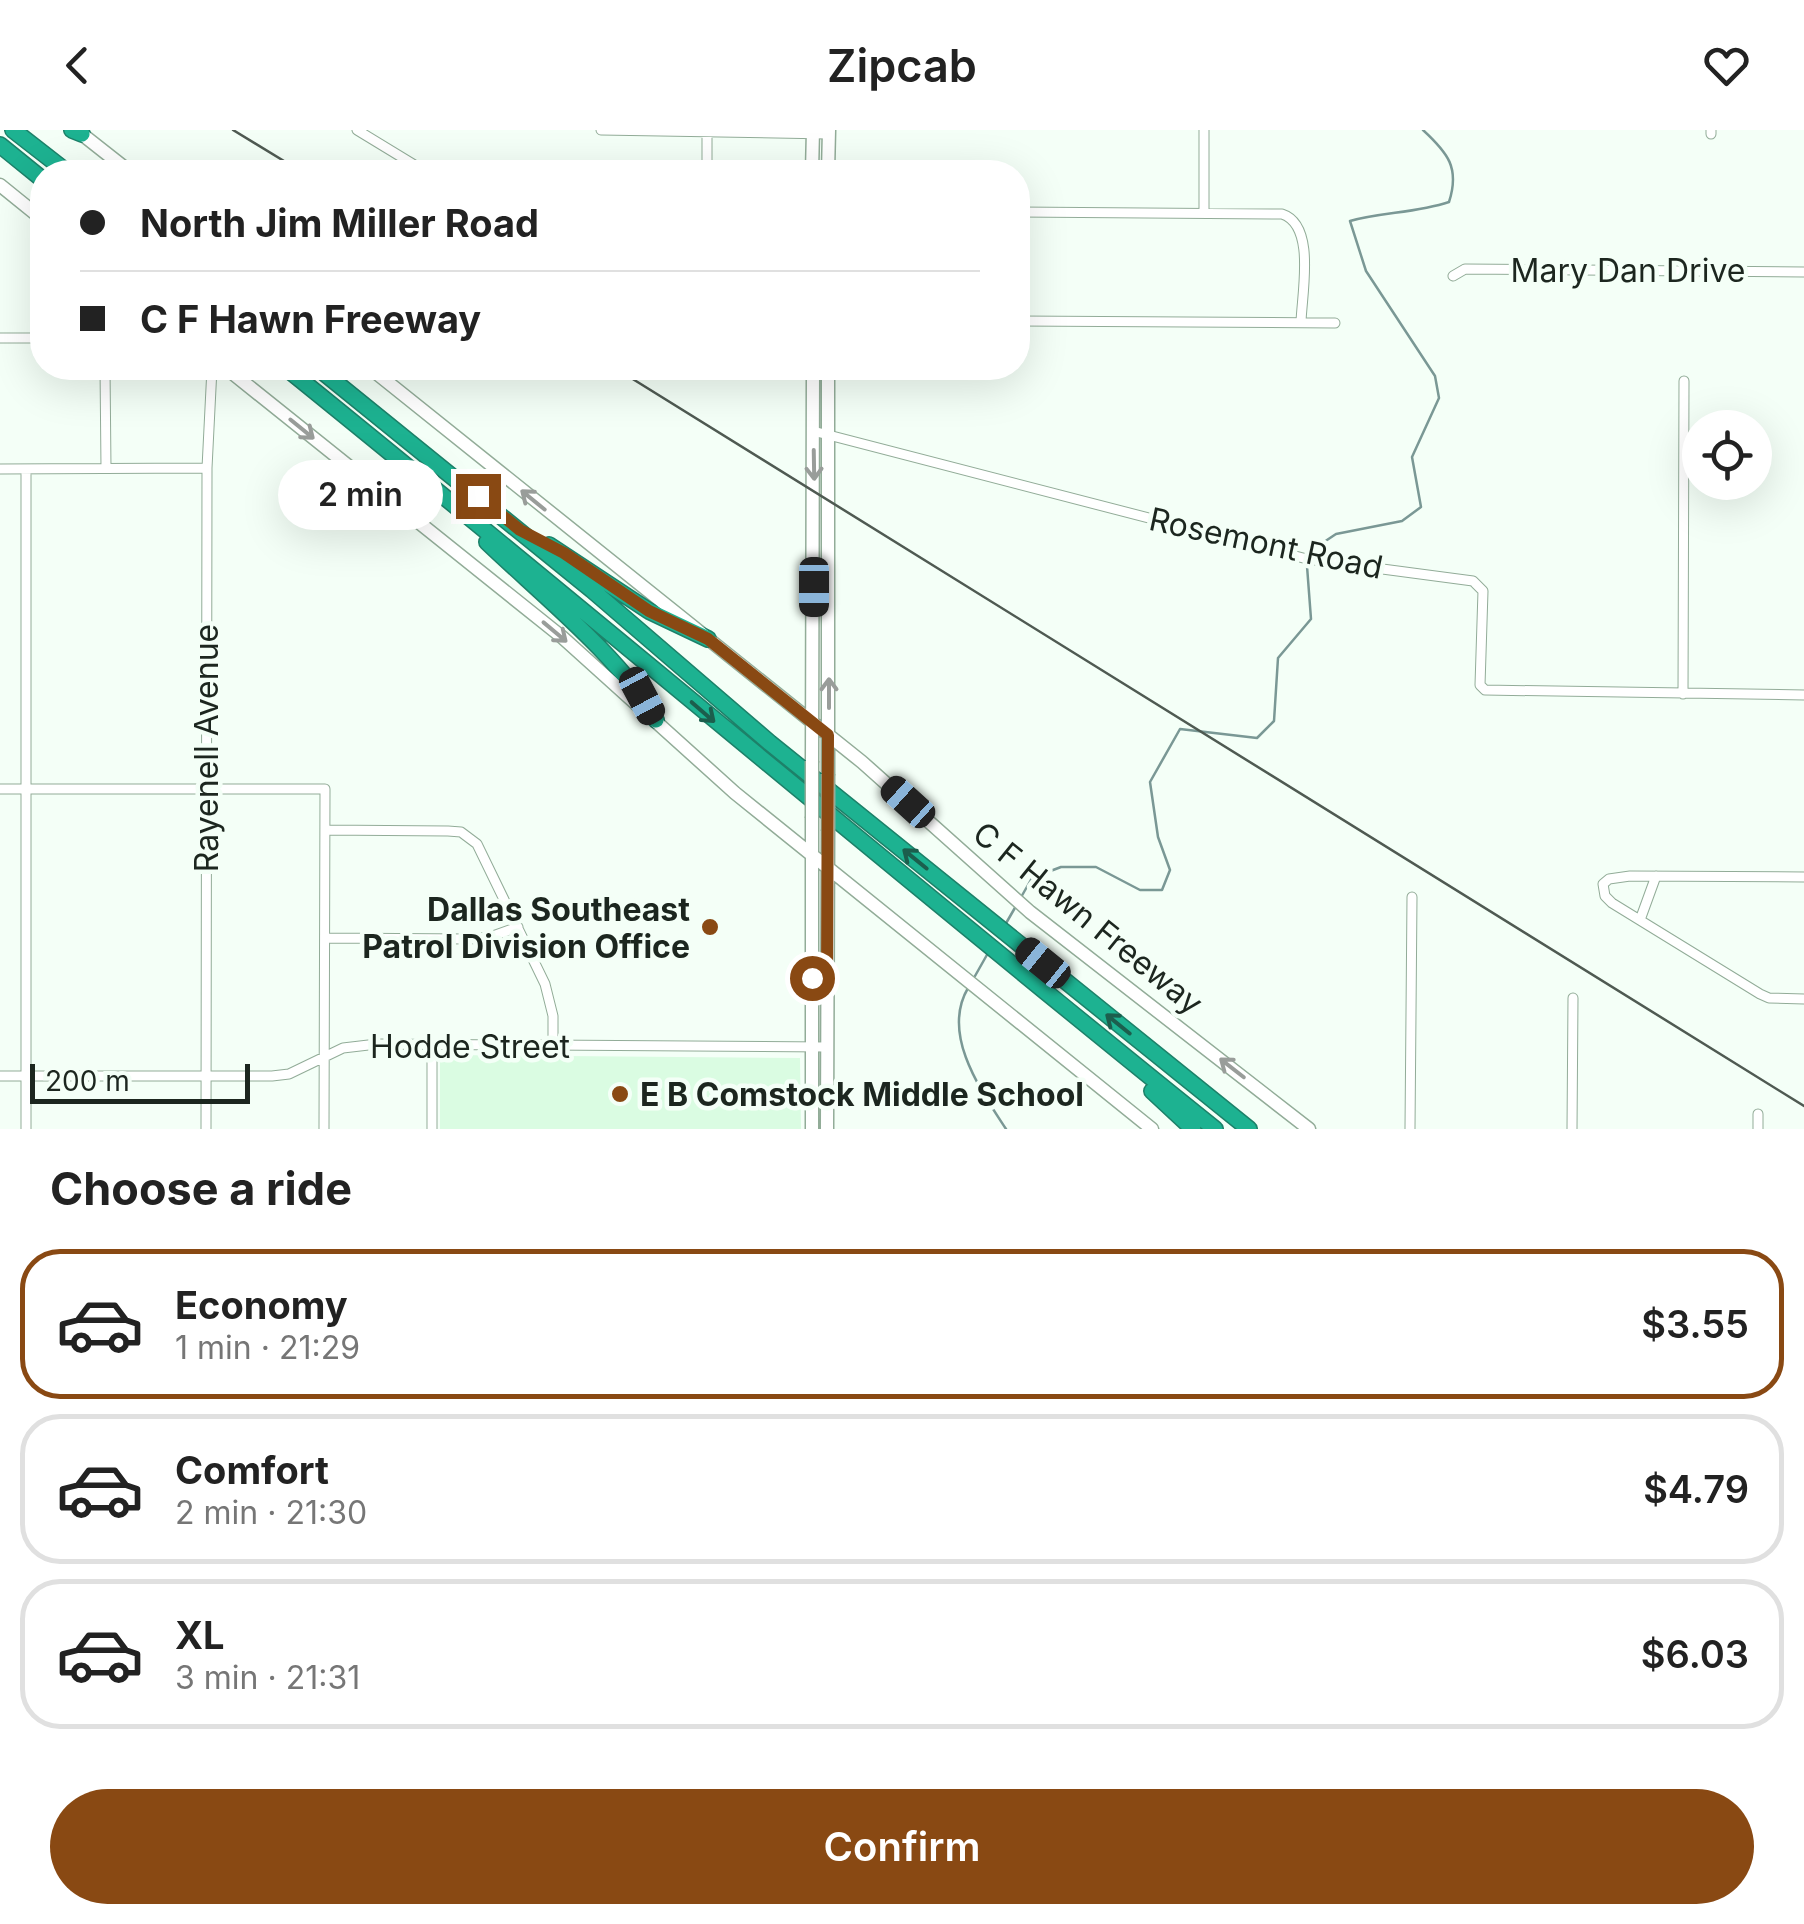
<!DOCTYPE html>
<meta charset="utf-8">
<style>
body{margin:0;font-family:Inter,sans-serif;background:#f2f2f2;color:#222;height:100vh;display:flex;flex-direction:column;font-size:38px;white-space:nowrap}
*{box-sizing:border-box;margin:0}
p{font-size:32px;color:#767676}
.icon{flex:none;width:55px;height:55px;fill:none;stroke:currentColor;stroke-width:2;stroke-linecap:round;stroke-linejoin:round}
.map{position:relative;height:999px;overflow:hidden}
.drawer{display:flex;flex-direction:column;background:#fff;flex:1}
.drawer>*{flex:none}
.hud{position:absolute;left:30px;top:30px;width:1000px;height:220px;border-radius:40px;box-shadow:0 10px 40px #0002;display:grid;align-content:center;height:220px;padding:0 50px;background:#fff}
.fabs{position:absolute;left:1682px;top:280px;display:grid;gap:20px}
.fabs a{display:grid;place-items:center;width:90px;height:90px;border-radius:50%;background:#fff;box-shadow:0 10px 40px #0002;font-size:50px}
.scale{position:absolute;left:30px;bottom:25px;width:220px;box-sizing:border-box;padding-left:10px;border:5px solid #1c261f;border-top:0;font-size:28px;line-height:35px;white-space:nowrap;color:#1c261f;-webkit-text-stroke:8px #f4fff7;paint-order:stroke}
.end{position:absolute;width:45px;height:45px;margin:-22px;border:12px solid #894913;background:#fff;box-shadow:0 0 0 5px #fff}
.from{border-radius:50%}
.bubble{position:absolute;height:70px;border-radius:35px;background:#fff;box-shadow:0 10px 40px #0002;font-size:32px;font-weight:600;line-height:70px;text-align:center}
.car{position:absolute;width:30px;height:60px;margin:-30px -15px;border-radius:12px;box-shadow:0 0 8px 2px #0007;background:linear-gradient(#222 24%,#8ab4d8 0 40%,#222 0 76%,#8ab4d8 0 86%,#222 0)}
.hud b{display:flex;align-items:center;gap:35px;height:95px;font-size:38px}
.hud b+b{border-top:2px solid #e0e0e0}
.hud i{width:25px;height:25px;background:#222}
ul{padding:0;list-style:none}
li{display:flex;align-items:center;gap:30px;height:150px;margin:0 20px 15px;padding:0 30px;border:5px solid #e0e0e0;border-radius:40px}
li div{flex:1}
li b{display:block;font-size:38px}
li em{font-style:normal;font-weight:600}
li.on{border-color:#894913}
li>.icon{width:90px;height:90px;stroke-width:1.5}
h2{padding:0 50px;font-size:45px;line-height:120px}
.button{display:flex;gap:20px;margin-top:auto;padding:20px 50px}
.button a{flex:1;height:115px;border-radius:60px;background:#894913;color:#fff;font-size:40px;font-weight:600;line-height:115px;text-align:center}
header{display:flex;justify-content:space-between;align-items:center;height:130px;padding:0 50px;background:#fff;font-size:45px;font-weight:600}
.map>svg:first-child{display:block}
.built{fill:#dafce2}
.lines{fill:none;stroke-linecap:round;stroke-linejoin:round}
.stream{stroke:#7a9895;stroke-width:2.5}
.street-casing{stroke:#92ac98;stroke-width:11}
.secondary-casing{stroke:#92ac98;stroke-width:15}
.highway-casing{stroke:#1d8169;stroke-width:18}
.street{stroke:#fff;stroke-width:9}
.secondary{stroke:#fff;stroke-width:12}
.highway{stroke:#1db291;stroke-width:15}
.tram{stroke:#4f5a52;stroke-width:2.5}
.secondary-bridge-casing{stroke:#92ac98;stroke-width:15;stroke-linecap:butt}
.secondary-bridge{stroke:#fff;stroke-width:12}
.oneway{stroke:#999d9a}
.oneway2{stroke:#1c5e4d}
.route{stroke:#894913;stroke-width:12}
.poi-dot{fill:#894913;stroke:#f4fff7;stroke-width:4}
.labels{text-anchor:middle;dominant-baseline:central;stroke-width:9;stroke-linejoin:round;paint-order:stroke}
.street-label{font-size:32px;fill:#1c261f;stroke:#f4fff7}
.poi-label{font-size:32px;font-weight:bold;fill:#1c261f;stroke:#f4fff7;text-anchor:end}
</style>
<header><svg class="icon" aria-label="back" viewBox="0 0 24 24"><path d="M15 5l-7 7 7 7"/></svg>Zipcab<svg class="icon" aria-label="heart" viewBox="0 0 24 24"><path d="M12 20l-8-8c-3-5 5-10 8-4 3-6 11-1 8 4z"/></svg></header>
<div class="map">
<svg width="1804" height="999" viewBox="0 0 1804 999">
<rect width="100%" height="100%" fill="#f4fff7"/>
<path class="built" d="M440,925L800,928L801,999H440Z"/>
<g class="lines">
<path class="stream" d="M1315,418L1336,404L1402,391L1421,377L1412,327L1439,268L1435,246L1366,141L1350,91C1383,82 1416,83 1449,72C1460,38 1448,23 1423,0
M1020,769L1032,748L1061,737H1096L1140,760H1162L1170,740L1158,707L1150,652L1180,599L1257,608L1274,591L1278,528L1311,489L1307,436
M1005,795L1016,776
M975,846L988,823
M968,858C941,904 980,959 1006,999"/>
<defs>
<path id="street" d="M357,0L426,42
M601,0L829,4
M1711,0V4
M707,2V42
M1018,82L1282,84C1316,95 1302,162 1301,192
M1204,83V0
M1453,146L1465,139L1804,142
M1018,191L1335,193
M0,208H42
M105,238L106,338
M813,301L1307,429L1473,451L1483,461L1480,555L1485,560L1804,565
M0,339L207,338
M1683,564L1684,251
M0,659H325L324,999
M325,700L448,701L461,702L477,714L545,854L553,886V916
M1804,747L1630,746L1609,749L1603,754L1605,766L1612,773L1760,864L1769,868L1804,869
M1640,790L1656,746
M326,808L470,809L490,807L518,797
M0,946H272L289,944L343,918L377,914L827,917
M26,999V339
M206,999L207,338L212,238
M432,999V916
M1410,999L1412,767
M1572,999L1573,868
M1758,999V984"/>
<path id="secondary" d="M78,1L130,42
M812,42L813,0
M828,42L829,0
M0,55L42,89
M226,238L562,507L735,663L1152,999
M370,238L862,632L1030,782L1309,999
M812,631L813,238
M828,644V238
M812,999V688
M827,999L828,701"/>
<path id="highway" d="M13,0L67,42
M72,0L82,4
M0,15L42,49
M286,238C597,489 902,748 1215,999
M318,238L592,460L770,613L1249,999
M487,412C539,462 623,529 656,590
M549,415L649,481L708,509
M1152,961L1193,999"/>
</defs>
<use href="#street" class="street-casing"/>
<use href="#secondary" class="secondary-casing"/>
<use href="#highway" class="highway-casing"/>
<use href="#street" class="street"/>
<use href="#secondary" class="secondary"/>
<use href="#highway" class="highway"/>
<path class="tram" d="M233,0L302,42
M615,238L1804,976"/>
<defs>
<path id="secondary-bridge" d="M812,688V631
M828,701V644"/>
</defs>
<use href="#secondary-bridge" class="secondary-bridge-casing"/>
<use href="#secondary-bridge" class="secondary-bridge"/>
</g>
<defs><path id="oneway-shaft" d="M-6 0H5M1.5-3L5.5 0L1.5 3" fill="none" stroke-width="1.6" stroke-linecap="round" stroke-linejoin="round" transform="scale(2.5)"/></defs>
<g class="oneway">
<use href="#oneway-shaft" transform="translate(302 299) rotate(39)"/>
<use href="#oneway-shaft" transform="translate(814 335) rotate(89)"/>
<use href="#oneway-shaft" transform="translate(533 370) rotate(-141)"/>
<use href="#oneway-shaft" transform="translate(555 502) rotate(40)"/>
<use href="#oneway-shaft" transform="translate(829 563) rotate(-90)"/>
<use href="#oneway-shaft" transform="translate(1232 938) rotate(-142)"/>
</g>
<g class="oneway2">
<use href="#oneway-shaft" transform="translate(703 582) rotate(41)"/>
<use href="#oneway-shaft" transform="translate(915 729) rotate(-141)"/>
<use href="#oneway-shaft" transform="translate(1118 894) rotate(-141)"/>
</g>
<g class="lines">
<path class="route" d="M478,366L520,400L564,423L649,481L708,509L828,605L827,849L812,848"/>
</g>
<g class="poi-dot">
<circle cx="710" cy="797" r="10"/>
<circle cx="620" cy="964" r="10"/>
</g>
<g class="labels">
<g class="street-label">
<text x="1628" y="140">Mary Dan Drive</text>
<text transform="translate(1266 413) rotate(12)">Rosemont Road</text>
<text transform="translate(206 618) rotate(-90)">Rayenell Avenue</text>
<text transform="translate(1088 788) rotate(39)">C F Hawn Freeway</text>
<text x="470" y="916">Hodde Street</text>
</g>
<g class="poi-label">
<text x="690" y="779">Dallas Southeast<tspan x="690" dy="37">Patrol Division Office</tspan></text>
<text x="640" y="964" text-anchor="start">E B Comstock Middle School</text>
</g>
</g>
</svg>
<div class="fabs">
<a><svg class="icon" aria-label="locate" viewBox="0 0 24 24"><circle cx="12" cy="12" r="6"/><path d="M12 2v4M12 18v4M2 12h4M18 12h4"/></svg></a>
</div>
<div class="scale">200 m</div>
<i class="end from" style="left:812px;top:848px"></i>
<i class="end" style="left:478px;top:366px"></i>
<div class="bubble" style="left:278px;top:330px;width:165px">2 min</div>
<i class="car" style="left:814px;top:457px;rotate:180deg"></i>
<i class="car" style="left:642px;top:566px;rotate:152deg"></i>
<i class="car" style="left:908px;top:672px;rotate:312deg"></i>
<i class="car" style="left:1043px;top:833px;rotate:309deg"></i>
<div class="hud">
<b><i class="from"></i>North Jim Miller Road</b>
<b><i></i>C F Hawn Freeway</b>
</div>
</div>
<section class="drawer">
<h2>Choose a ride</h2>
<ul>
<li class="on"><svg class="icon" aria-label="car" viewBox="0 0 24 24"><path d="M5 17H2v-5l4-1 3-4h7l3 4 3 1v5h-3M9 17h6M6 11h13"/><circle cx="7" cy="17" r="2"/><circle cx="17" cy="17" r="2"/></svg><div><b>Economy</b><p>1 min · 21:29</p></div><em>$3.55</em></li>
<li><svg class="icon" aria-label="car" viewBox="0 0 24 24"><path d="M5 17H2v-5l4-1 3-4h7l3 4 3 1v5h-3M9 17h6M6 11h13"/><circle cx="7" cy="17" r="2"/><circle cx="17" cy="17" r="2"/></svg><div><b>Comfort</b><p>2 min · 21:30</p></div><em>$4.79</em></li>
<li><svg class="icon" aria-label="car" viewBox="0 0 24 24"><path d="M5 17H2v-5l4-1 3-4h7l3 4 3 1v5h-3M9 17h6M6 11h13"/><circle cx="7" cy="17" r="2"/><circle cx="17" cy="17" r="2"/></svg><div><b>XL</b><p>3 min · 21:31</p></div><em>$6.03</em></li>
</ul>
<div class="button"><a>Confirm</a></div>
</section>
